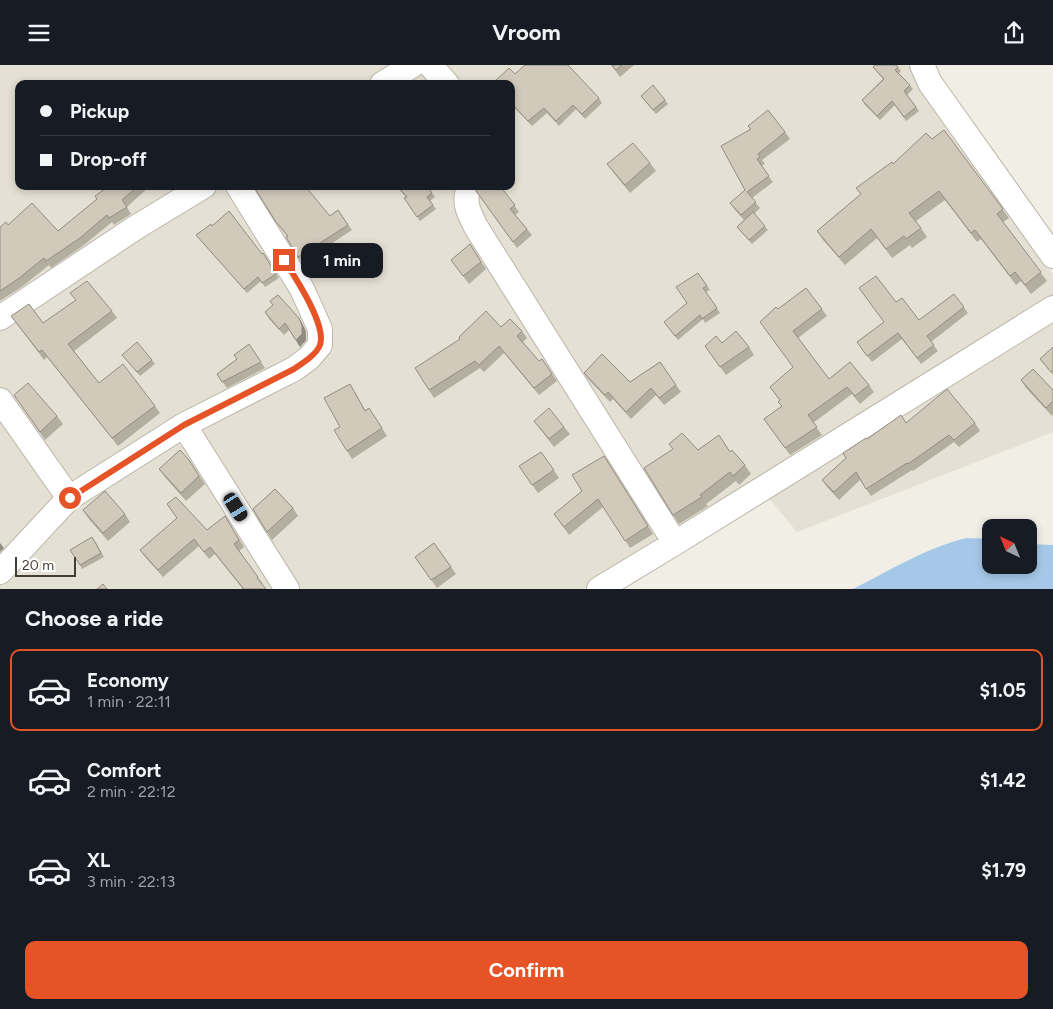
<!DOCTYPE html>
<meta charset="utf-8">
<style>
body{margin:0;font-family:Figtree,sans-serif;background:#20242c;color:#f1f3f6;height:100vh;display:flex;flex-direction:column;font-size:19px;white-space:nowrap}
*{box-sizing:border-box;margin:0}
p{font-size:16px;color:#9ea1a6}
.icon{flex:none;width:28px;height:28px;fill:none;stroke:currentColor;stroke-width:2;stroke-linecap:round;stroke-linejoin:round}
.map{position:relative;height:524px;overflow:hidden}
.details{display:flex;flex-direction:column;background:#171b24;flex:1}
.details>*{flex:none}
.guide{position:absolute;left:15px;top:15px;width:500px;height:110px;border-radius:10px;box-shadow:0 2px 8px #0003;display:grid;align-content:center;height:110px;padding:0 25px;background:#171b24}
.needle{width:32px;rotate:317deg}
.controls{position:absolute;left:982px;top:454px;display:grid;gap:10px}
.controls a{display:grid;place-items:center;width:55px;height:55px;border-radius:10px;background:#171b24;box-shadow:0 2px 8px #0003;font-size:25px}
.scale{position:absolute;left:15px;bottom:12px;width:61px;box-sizing:border-box;padding-left:5px;border:2px solid #423e35;border-top:0;font-size:14px;line-height:18px;white-space:nowrap;color:#423e35;-webkit-text-stroke:4px #fff;paint-order:stroke}
.end{position:absolute;width:22px;height:22px;margin:-11px;border:6px solid #e55327;background:#fff;box-shadow:0 0 0 2px #fff}
.from{border-radius:50%}
.bubble{position:absolute;height:35px;border-radius:10px;background:#171b24;box-shadow:0 2px 8px #0003;font-size:16px;font-weight:700;line-height:35px;text-align:center}
.car{position:absolute;width:15px;height:30px;margin:-15px -8px;border-radius:6px;box-shadow:0 0 4px 1px #0007;background:linear-gradient(#222 24%,#8ab4d8 0 40%,#222 0 76%,#8ab4d8 0 86%,#222 0)}
.guide b{display:flex;align-items:center;gap:18px;height:48px;font-size:19px}
.guide b+b{border-top:1px solid #363941}
.guide i{width:12px;height:12px;background:#f1f3f6}
ul{padding:0;list-style:none}
li{display:flex;align-items:center;gap:15px;height:82px;margin:0 10px 8px;padding:0 15px;border:2px solid transparent;border-radius:10px}
li div{flex:1}
li b{display:block;font-size:19px}
li em{font-style:normal;font-weight:700}
li.selected{border-color:#e55327}
li>.icon{width:45px;height:45px;stroke-width:1.5}
h2{padding:0 25px;font-size:22px;line-height:60px}
.action{display:flex;gap:10px;margin-top:auto;padding:10px 25px}
.action a{flex:1;height:58px;border-radius:10px;background:#e55327;color:#fff;font-size:20px;font-weight:700;line-height:58px;text-align:center}
header{display:flex;justify-content:space-between;align-items:center;height:65px;padding:0 25px;background:#171b24;font-size:22px;font-weight:700}
.map>svg:first-child{display:block}
.residential{fill:#e4e0d3;fill-rule:evenodd}
.water{fill:#a6c8e8}
.lines{fill:none;stroke-linecap:round;stroke-linejoin:round}
.minor-casing{stroke:#bbb6a8;stroke-width:26}
.minor{stroke:#fff;stroke-width:24}
.wall{fill:#b4aea1}
.shaded-wall{fill:#928d83}
.building{fill:#d1cabb;stroke:#928d83}
.route{stroke:#e55327;stroke-width:6}
</style>
<header><svg class="icon" aria-label="menu" viewBox="0 0 24 24"><path d="M4 6h16M4 12h16M4 18h16"/></svg>Vroom<svg class="icon" aria-label="share" viewBox="0 0 24 24"><path d="M12 15V3M7 8l5-5 5 5M5 13v7h14v-7"/></svg></header>
<div class="map">
<svg width="1053" height="524" viewBox="0 0 1053 524">
<rect width="100%" height="100%" fill="#f0eee5"/>
<path class="residential" d="M0,0H908L1053,209V367L797,467L758,420L583,524H0ZM19,19H511V121H19Z"/>
<path class="water" d="M967,473L991,474V500H1029V479L1053,480V524H853C889,506 927,482 967,473Z"/>
<g class="lines">
<defs>
<path id="minor" d="M430,0L447,19
M922,0L930,18L1053,191
M382,19L413,0
M470,121C462,136 469,148 476,162L675,478
M0,253L135,163L204,121
M0,335L69,433L0,507
M184,360L287,524
M69,433L184,360L294,304L309,293L320,280V264L302,224L238,121
M599,524L675,478L1053,243"/>
</defs>
<use href="#minor" class="minor-casing"/>
<use href="#minor" class="minor"/>
</g>
<path class="wall" d="M611,0H634L620,12Z
M873,2H898L901,6L899,8L913,24L907,30L919,46L906,56L895,40L880,55L865,40L862,35L883,14Z
M515,9L599,33L602,38L585,54L576,44L559,61L547,48L532,61L511,39V19Z
M641,31L665,35L668,39L656,49Z
M748,61L785,67L790,74L762,95L765,99L761,101L773,117L752,133L760,143L754,149L768,165L752,179L737,162L744,155L735,145L730,138L745,125L750,64Z
M944,65L1009,153L1003,157L1047,216L1031,229L1021,216L1016,220L981,174L977,177L945,135L916,156L927,172L912,183L910,180L892,193L877,173L845,200L823,175L817,166L861,129L893,99L932,74Z
M650,98L656,106L630,128L613,107L607,99Z
M109,121H150L127,142L131,149L114,160L112,157L84,180L51,203L49,200L23,221L0,236V162L8,160L58,166L97,134Z
M396,121H427L435,132L430,136L436,144L420,156L404,133L406,132Z
M500,121L519,147L515,150L527,164L532,170L517,183L476,126Z
M338,145L352,165L302,198L298,192L287,171L276,157L330,151Z
M212,161L262,189L263,188L279,213L265,222L261,216L247,228L196,170Z
M470,179L486,204L469,219L451,195Z
M698,208L710,225L706,227L720,248L705,258L703,254L678,275L667,261L687,238Z
M806,223L827,251L798,273L829,314L869,320L874,327L860,339L852,329L813,358L822,370L790,390L764,354L782,341L780,336L770,322L793,303L778,244Z
M954,229L968,248L931,277L938,286L921,299L902,274L872,297L857,277L884,257L896,237L919,255Z
M112,246L117,253L74,286L99,318L155,341L160,348L118,381L47,292L44,295L11,251L43,258Z
M265,247L299,253L303,260L306,267V275L300,282L289,265L284,270L269,254Z
M501,262L522,266L527,273L523,277L539,296L547,301L557,316L539,330L504,288L484,307L480,303L434,333L429,325Z
M722,278L749,282L754,290L726,310L705,281Z
M249,279L265,303L227,323L217,309L237,294Z
M1053,282V310L1040,294Z
M122,290L152,295L155,299L140,311Z
M660,297L681,327L664,340L656,330L631,354L613,334L610,337L589,315L584,308L630,317Z
M1021,315L1053,325V349L1052,351L1026,323Z
M355,327L365,345L369,343L387,371L352,394L347,386L340,362Z
M14,330L57,351L63,359L45,375Z
M534,356L564,362L570,369L554,382Z
M906,358H975L980,366L959,382L954,377L913,406L912,405L871,431L860,415L839,435L827,422L822,415L867,374Z
M669,379L698,385L730,387L745,400L751,409L739,420L736,416L706,439L708,441L679,459L673,450V384Z
M541,387L559,413L538,428L519,401Z
M604,391L653,469L630,483L603,442L569,470L554,449L582,426Z
M189,395L205,419L186,436L164,411L159,404Z
M167,439L207,465L225,451L244,482L239,486L263,519L242,523L215,489L209,494L199,481L163,512L145,492L140,485L177,453Z
M293,443L298,451L272,475L267,467Z
M83,445L125,449L130,457L108,476L88,453Z
M95,476L104,492L82,504L80,500Z
M434,478L456,509L437,523L415,492Z"/>
<path class="shaded-wall" d="M299,253L303,260L306,267V275L300,282L296,275Z
M0,478L4,483L0,487Z"/>
<path class="building" d="M525,0H568L599,33L582,49L573,40L556,56L544,43L528,56L511,38V19H493V18L509,3L515,9Z
M612,0H622L616,5Z
M875,0H896L898,2L895,5L910,20L904,26L916,42L904,52L892,36L877,51L862,35L884,14L873,2Z
M302,15L304,19H296Z
M653,20L665,35L653,45L641,31Z
M768,45L785,67L758,89L760,92L757,94L769,111L747,127L756,137L741,150L730,138L745,125L721,81L751,64L748,61Z
M944,65L1003,144L997,149L1041,207L1025,220L1015,207L1010,211L975,165L971,168L939,126L909,148L921,163L906,174L904,171L886,184L871,164L839,192L817,166L861,129L856,123L892,97L893,99L926,68L932,74Z
M633,78L650,98L625,120L607,99Z
M109,121H138L122,135L127,142L109,153L107,150L80,173L46,196L44,193L18,214L0,226V162L6,157L8,160L32,138L58,166L97,134L95,131Z
M255,121H305L330,151L338,145L348,160L298,192L286,172L288,171L276,157L254,122Z
M397,121H427L432,128L427,132L433,140L417,152L404,133L407,132Z
M477,121H500L515,140L510,144L527,164L513,177L476,126Z
M229,146L262,189L263,188L276,209L262,218L258,212L244,224L196,170L211,159L212,161Z
M753,147L765,161L749,175L737,162Z
M470,179L481,197L463,211L451,195Z
M698,208L707,221L703,223L717,243L702,254L700,250L675,271L664,257L687,238L676,222Z
M876,211L896,237L902,233L919,255L954,229L964,242L927,271L934,280L917,293L898,268L867,291L857,277L884,257L859,223Z
M87,216L112,246L68,279L99,318L123,299L155,341L112,373L42,285L39,287L11,251L29,239L43,258L76,235L70,228Z
M806,223L822,244L793,266L829,314L850,297L869,320L855,331L847,322L808,350L817,362L785,383L764,354L782,341L778,337L780,335L770,322L793,302L760,257L776,242L778,244Z
M278,230L299,253L302,261V269L296,275L285,258L279,264L265,247L273,240L270,236Z
M486,246L501,262L510,254L522,266L517,271L539,296L542,294L552,309L534,323L499,281L479,300L475,296L429,325L415,303L460,274L459,272Z
M736,266L749,282L720,302L705,281L716,271L722,278Z
M137,277L152,295L137,307L122,290Z
M249,279L261,297L222,317L217,309L237,294L234,290Z
M1053,282V305L1051,307L1040,294Z
M602,289L630,317L660,297L676,320L659,333L651,323L626,347L608,327L605,330L584,308Z
M1033,304L1053,325V336L1046,343L1021,315Z
M28,318L57,351L40,367L14,330Z
M350,319L365,346L369,343L382,363L347,386L334,365L340,362L324,333Z
M947,324L975,358L954,375L949,370L908,399L907,398L866,424L856,407L834,427L822,415L846,393L843,388L866,373L867,374L901,350L906,358Z
M549,343L564,362L549,374L534,356Z
M682,368L698,385L719,370L730,387L732,385L745,400L733,411L730,407L700,430L702,432L673,450L644,403L673,384L669,379Z
M180,385L189,395L199,411L181,428L159,404Z
M541,387L554,405L532,420L519,401Z
M604,391L648,461L625,476L598,434L564,462L554,449L582,426L572,410Z
M275,424L293,443L267,467L253,444Z
M105,426L125,449L103,468L83,445Z
M176,432L207,465L225,451L239,475L234,479L258,512L257,513L266,524H242L243,523L210,482L204,487L194,474L158,505L140,485L177,453L167,439Z
M92,472L101,488L80,500L70,485Z
M434,478L451,502L431,515L415,492Z
M103,519L107,524H97Z"/>
<g class="lines">
<path class="route" d="M70,433L184,360L294,304C303,298 316,290 320,280C327,260 295,212 284,195"/>
</g>
</svg>
<div class="controls">
<a><svg class="needle" viewBox="-14 -14 28 28"><path d="M0-13l5 13h-10z" fill="#e53935"/><path d="M0 13l5-13h-10z" fill="#9ea1a6"/></svg></a>
</div>
<div class="scale">20 m</div>
<i class="end from" style="left:70px;top:433px"></i>
<i class="end" style="left:284px;top:195px"></i>
<div class="bubble" style="left:301px;top:178px;width:82px">1 min</div>
<i class="car" style="left:236px;top:442px;rotate:148deg"></i>
<div class="guide">
<b><i class="from"></i>Pickup</b>
<b><i></i>Drop-off</b>
</div>
</div>
<section class="details">
<h2>Choose a ride</h2>
<ul>
<li class="selected"><svg class="icon" aria-label="car" viewBox="0 0 24 24"><path d="M5 17H2v-5l4-1 3-4h7l3 4 3 1v5h-3M9 17h6M6 11h13"/><circle cx="7" cy="17" r="2"/><circle cx="17" cy="17" r="2"/></svg><div><b>Economy</b><p>1 min · 22:11</p></div><em>$1.05</em></li>
<li><svg class="icon" aria-label="car" viewBox="0 0 24 24"><path d="M5 17H2v-5l4-1 3-4h7l3 4 3 1v5h-3M9 17h6M6 11h13"/><circle cx="7" cy="17" r="2"/><circle cx="17" cy="17" r="2"/></svg><div><b>Comfort</b><p>2 min · 22:12</p></div><em>$1.42</em></li>
<li><svg class="icon" aria-label="car" viewBox="0 0 24 24"><path d="M5 17H2v-5l4-1 3-4h7l3 4 3 1v5h-3M9 17h6M6 11h13"/><circle cx="7" cy="17" r="2"/><circle cx="17" cy="17" r="2"/></svg><div><b>XL</b><p>3 min · 22:13</p></div><em>$1.79</em></li>
</ul>
<div class="action"><a>Confirm</a></div>
</section>
